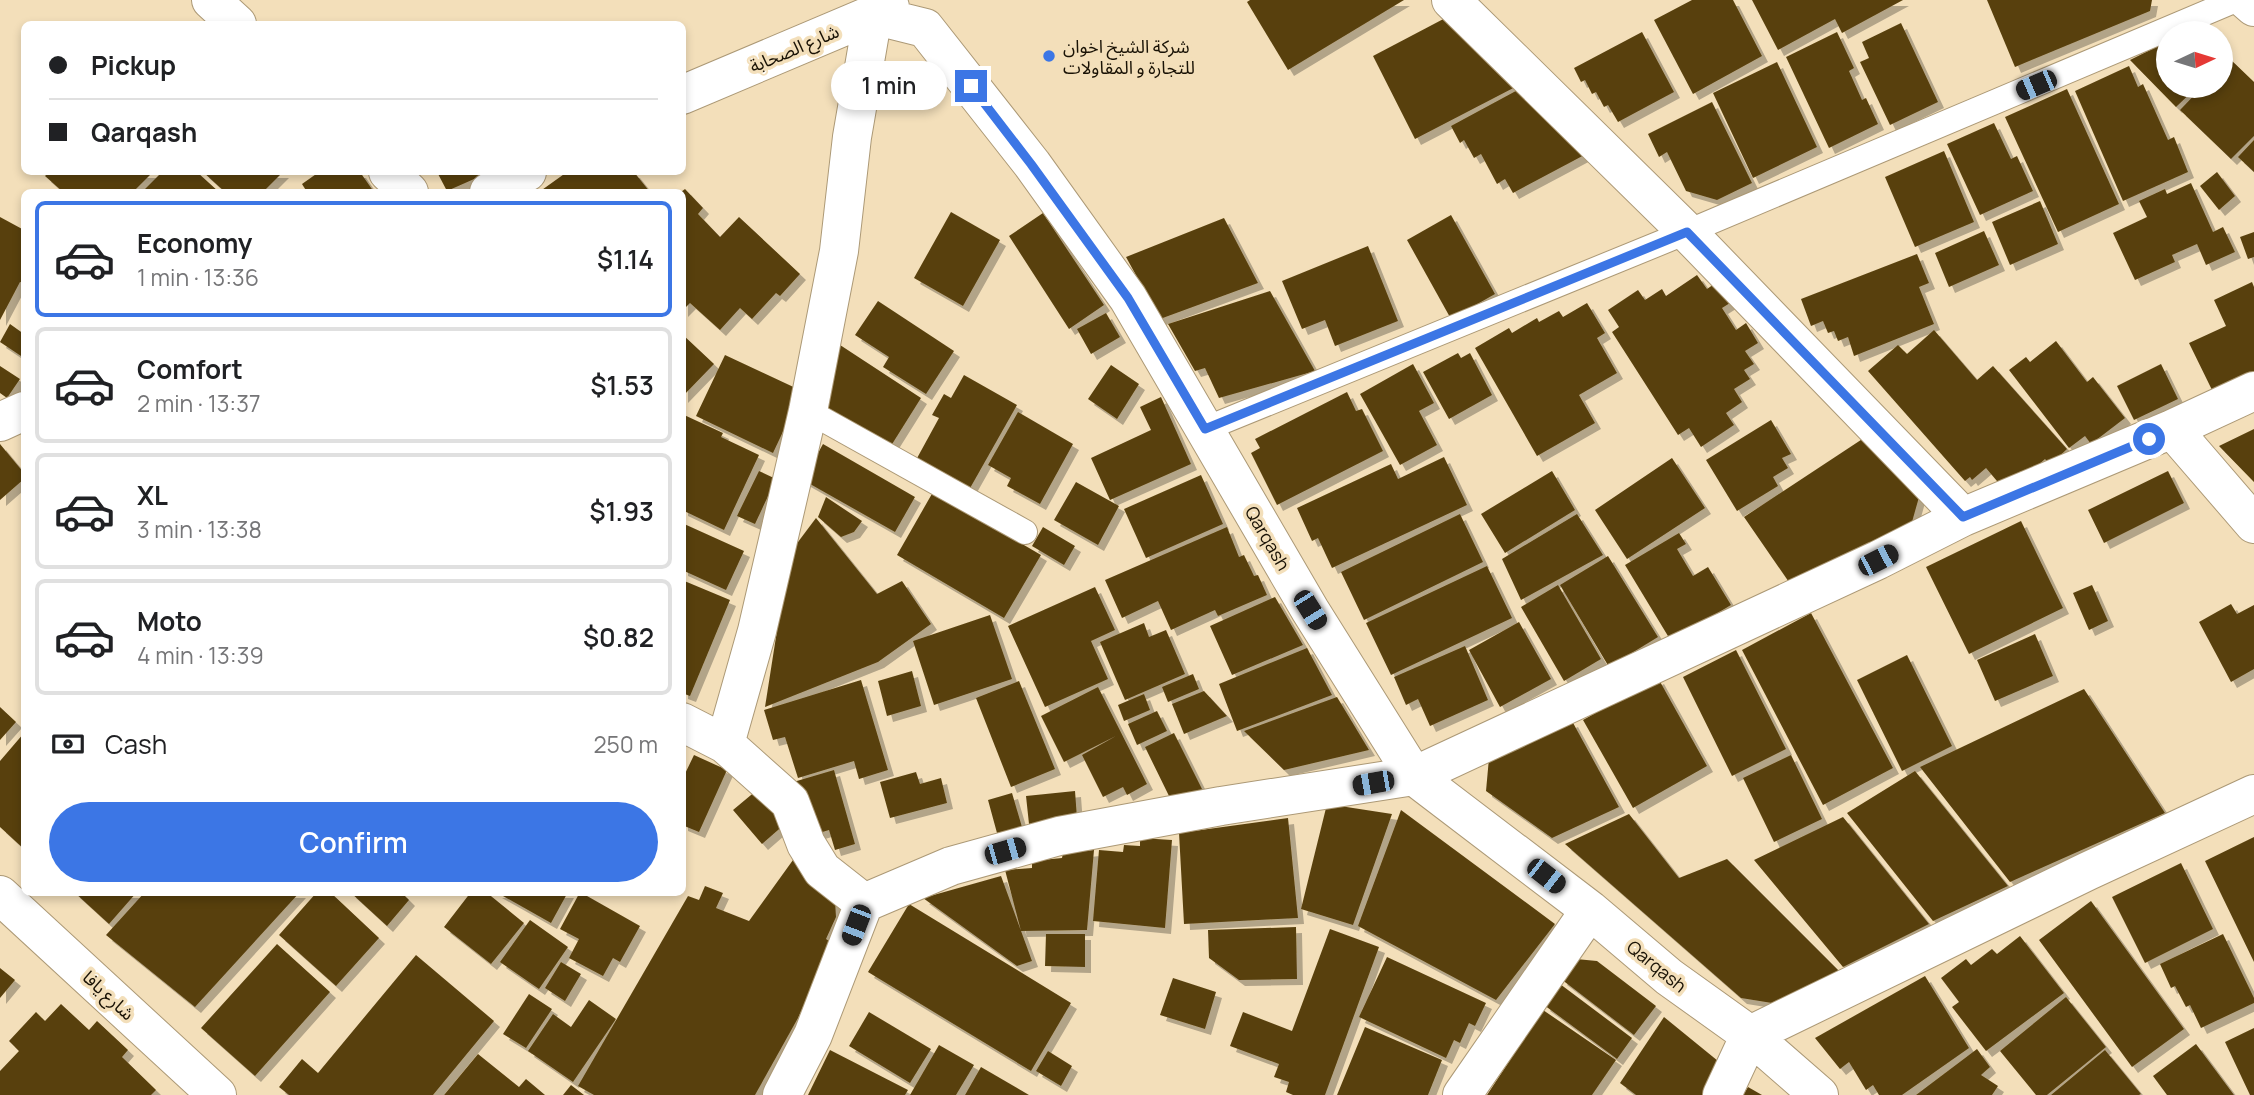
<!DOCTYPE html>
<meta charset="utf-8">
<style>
body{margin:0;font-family:Manrope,"Noto Sans Arabic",sans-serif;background:#f6f6f6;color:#202124;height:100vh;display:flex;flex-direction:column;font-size:26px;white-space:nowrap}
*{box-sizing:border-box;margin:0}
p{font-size:23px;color:#757577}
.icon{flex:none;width:38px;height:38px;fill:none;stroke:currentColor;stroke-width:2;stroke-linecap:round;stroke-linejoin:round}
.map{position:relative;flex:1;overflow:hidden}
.side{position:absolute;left:21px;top:189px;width:665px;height:707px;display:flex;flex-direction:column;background:#fff;border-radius:10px;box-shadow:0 4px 10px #0003}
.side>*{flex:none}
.banner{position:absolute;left:21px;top:21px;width:665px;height:154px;border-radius:10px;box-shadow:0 4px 10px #0003;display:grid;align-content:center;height:154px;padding:0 28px;background:#fff}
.needle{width:46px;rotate:86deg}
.controls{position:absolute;left:2156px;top:21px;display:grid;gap:14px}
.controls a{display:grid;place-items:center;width:77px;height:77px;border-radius:50%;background:#fff;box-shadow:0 4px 10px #0003;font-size:35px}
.end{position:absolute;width:32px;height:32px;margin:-16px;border:9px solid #3c76e5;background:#fff;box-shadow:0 0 0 4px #fff}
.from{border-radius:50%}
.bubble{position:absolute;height:49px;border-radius:24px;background:#fff;box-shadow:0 4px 10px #0003;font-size:23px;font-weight:600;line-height:49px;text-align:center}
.car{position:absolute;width:21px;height:42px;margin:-21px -10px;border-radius:9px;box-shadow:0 0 5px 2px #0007;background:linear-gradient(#222 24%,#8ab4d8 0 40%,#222 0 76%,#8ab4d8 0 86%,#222 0)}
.banner b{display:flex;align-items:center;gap:24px;height:66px;font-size:26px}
.banner b+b{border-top:2px solid #e0e0e0}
.banner i{width:18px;height:18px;background:#202124}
ul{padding:12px 0 0;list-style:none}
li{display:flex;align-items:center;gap:21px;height:116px;margin:0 14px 10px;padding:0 14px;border:4px solid #e0e0e0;border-radius:10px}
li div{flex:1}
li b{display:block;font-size:26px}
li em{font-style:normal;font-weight:600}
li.on{border-color:#3c76e5}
li>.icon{width:63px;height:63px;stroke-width:1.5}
.pay{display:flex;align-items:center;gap:18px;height:77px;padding:0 28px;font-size:26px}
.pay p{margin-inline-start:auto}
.cta{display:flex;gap:14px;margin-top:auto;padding:14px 28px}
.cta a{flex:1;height:80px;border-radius:42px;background:#3c76e5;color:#fff;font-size:28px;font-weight:600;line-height:80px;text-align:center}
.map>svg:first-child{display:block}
.building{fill:#59410e;filter:url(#shadow)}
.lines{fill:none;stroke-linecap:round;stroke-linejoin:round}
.lane-casing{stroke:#ac9976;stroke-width:26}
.street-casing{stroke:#ac9976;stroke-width:40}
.secondary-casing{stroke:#ac9976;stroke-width:40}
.lane{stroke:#fff;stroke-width:24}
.street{stroke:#fff;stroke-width:38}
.secondary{stroke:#fff;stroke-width:38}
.route{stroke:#3c76e5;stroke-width:9}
.poi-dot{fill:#3c76e5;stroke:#f3dfba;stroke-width:2.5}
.labels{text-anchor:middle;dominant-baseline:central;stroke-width:7;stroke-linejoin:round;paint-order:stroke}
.poi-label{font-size:18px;fill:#191205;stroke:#f3dfba;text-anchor:start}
.street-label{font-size:18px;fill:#191205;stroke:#f3dfba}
</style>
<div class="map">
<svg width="2254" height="1095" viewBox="0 0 2254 1095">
<defs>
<filter id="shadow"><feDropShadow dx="6" dy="6" stdDeviation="0" flood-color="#0004"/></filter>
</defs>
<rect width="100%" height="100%" fill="#f3dfba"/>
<path class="building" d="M1250,0H1404L1288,70L1247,2Z
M1692,0H1733L1762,56L1693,94L1654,20Z
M1752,0H1903L1842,33L1835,19L1778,50Z
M1987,0H2152L2150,11L2015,67Z
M1451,15L1523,83L1415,139L1373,56Z
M1901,23L1938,102L1890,125L1860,62L1869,58L1862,42Z
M1642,32L1674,92L1618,122L1608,105L1604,107L1596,92L1592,94L1585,80L1581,82L1574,68Z
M1837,32L1854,68L1849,71L1862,100L1866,98L1878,124L1829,148L1786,57Z
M2168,41V86H2198L2176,107L2130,60Z
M2229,58L2254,82V136L2231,159L2180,110L2203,86H2221V67Z
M1777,62L1817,147L1753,178L1713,93Z
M2129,66L2138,87L2143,84L2168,140L2174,137L2188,172L2123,201L2075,91Z
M1527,85L1590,152L1513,193L1505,179L1497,184L1481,154L1474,158L1464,140L1460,143L1451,126Z
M2067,89L2119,204L2058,232L2005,117Z
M1712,102L1752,183L1717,200L1686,191L1667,152L1659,157L1648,134Z
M1994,123L2011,159L2017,156L2033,191L1980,215L1947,144Z
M2254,140V172L2238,157Z
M1944,151L1974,222L1915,247L1885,177Z
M49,172H153L133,192H63L45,176Z
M162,172H197L219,192H142Z
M203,172H283L263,192H225Z
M319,172H360L374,192H307L302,184Z
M437,172H490L447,191Z
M567,172H634L650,192H539Z
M2217,172L2235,196L2219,210L2200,186Z
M2191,183L2213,232L2223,227L2235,252L2206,265L2197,244L2172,255L2175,262L2135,280L2113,233L2147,217L2139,201L2165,189L2167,194Z
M685,189L703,208L698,214L720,237L739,217L800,274L780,296L776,293L752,319L740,308L720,330L690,303L682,311V192H681Z
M2040,201L2058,244L2010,265L1992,222Z
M951,212L1000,240L963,306L914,278Z
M1043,213L1104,305L1069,329L1009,236Z
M1451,215L1495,294L1451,319L1407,240Z
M0,217L24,230V283L20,282L0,320Z
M1224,218L1258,283L1160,319L1126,257Z
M1984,231L1999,265L1949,287L1935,253Z
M2254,232V257L2248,259L2240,237Z
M1368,246L1398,321L1335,346L1325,320L1302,329L1282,281Z
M1917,254L1929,283L1919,287L1934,324L1854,356L1848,337L1838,341L1834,331L1828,333L1823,321L1811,326L1801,299Z
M1697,275L1707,289L1717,282L1730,303L1722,308L1736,330L1746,323L1758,343L1745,351L1754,364L1744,370L1750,379L1734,389L1742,402L1726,413L1734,425L1701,447L1689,428L1678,435L1612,332L1619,327L1608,310L1638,290L1645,300L1662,289L1666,296Z
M2252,282L2254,287V371L2212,390L2189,343L2226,326L2214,300Z
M1270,291L1315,371L1219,398L1205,368L1195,371L1168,324Z
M878,301L954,351L926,394L883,367L889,357L855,335Z
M1587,303L1605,333L1597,338L1617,373L1579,395L1595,423L1537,456L1475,348L1509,328L1512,333L1537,318L1539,322L1559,311L1563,317Z
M1106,313L1120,337L1091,354L1077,329Z
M10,324L24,334V358L0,342Z
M1934,330L1977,380L1993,366L2067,449L2050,465L2045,459L2026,476L2021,471L2002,487L1986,468L1972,480L1970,477L1965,481L1868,371L1898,345L1907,354Z
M682,334L714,364L682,397Z
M2056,341L2087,382L2093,377L2125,418L2091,444L2085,436L2069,448L2009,370L2026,357L2030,362Z
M837,343L921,398L889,449L822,405Z
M1458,353L1461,358L1470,353L1492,395L1449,419L1423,372Z
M725,355L802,391L773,453L696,416Z
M1413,364L1434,403L1419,411L1437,445L1400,465L1360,394Z
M2161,364L2178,399L2134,420L2117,386Z
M1111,365L1139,384L1117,419L1088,399Z
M0,366L20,379L7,398L0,393Z
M964,375L1017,405L969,490L916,460L939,418L932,415L944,394L951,398Z
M1347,392L1356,411L1362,409L1383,451L1277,505L1251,453L1260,448L1255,439Z
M1161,397L1191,464L1110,500L1091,458L1151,430L1140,407Z
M1018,412L1073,444L1040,504L1007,486L1011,478L988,465Z
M682,414L723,433L721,437L759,455L724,530L682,510Z
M1771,420L1791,454L1782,458L1788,468L1773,477L1778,486L1737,511L1706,460Z
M2254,429V482L2219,446Z
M1873,432L1921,490L1912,522L1793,588L1744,517Z
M0,444L24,473V479L0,500Z
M823,444L915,497L895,532L803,480Z
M1444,457L1467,505L1332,568L1318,538L1312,541L1297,508L1391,464L1398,479Z
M1672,458L1705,508L1627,559L1595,510Z
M759,471L776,479L755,524L737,516Z
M1552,471L1575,510L1505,553L1481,514Z
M2168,471L2184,503L2104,543L2088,510Z
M1201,475L1223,524L1146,558L1124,509Z
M1076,482L1119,506L1098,545L1054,520Z
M933,492L1041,555L1004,618L897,555Z
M826,497L862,521L854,532L841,537L818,517Z
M1460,514L1483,562L1364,620L1341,572Z
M1577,514L1603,555L1521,600L1502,559Z
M816,518L877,594L902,581L931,624L878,662L765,707L789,554Z
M2021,521L2063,608L1969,654L1926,567Z
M682,523L744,551L726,590L682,570Z
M1043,527L1075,546L1064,565L1032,546Z
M1227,527L1239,557L1244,555L1254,576L1258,575L1267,595L1218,616L1215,610L1171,630L1158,601L1122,618L1105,580Z
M1679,533L1686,544L1677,549L1693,576L1708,567L1731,605L1671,641L1625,565Z
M1608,556L1658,637L1609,667L1560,585Z
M1487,566L1512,618L1391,675L1366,623Z
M682,580L730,600L690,696L682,693Z
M1558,585L1601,659L1564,681L1521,607Z
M2092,585L2108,621L2089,630L2073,593Z
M1095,587L1115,630L1091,641L1108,679L1045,707L1008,626Z
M1275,597L1303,645L1232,675L1210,626Z
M2231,604L2237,614L2254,605V669L2231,682L2199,622Z
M1811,613L1893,768L1823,805L1742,650Z
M990,615L1012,679L934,705L913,641Z
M1519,622L1551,679L1500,707L1469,650Z
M1144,623L1149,637L1166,630L1185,674L1125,700L1100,642Z
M2035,634L2053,676L1995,701L1977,660Z
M1465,646L1488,700L1430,726L1418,699L1406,705L1394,677Z
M1307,648L1332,695L1237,731L1219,684Z
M1736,650L1786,749L1732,776L1683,677Z
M1907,655L1952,746L1902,771L1857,680Z
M912,671L921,706L887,716L878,681Z
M1193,674L1199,689L1168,702L1162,687Z
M1658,678L1707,766L1633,808L1583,720Z
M861,680L888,770L859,779L854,761L798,778L785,737L773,740L764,710Z
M1019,681L1055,769L1011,787L976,698Z
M1098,687L1147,784L1127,795L1123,787L1103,797L1082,755L1116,736L1064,762L1041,716Z
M2084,689L2165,813L2010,882L1920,767Z
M1204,691L1227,716L1184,734L1172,704Z
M1144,694L1150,710L1124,721L1118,705Z
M1337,697L1369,750L1284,770L1244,731Z
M0,707L16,722L0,740Z
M1157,711L1167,731L1137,745L1128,724Z
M1572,721L1619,807L1552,838L1486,791L1489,758Z
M24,733V849L0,827V761Z
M1174,733L1204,793L1170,798L1145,747Z
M694,755L727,770L699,832L682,825V780Z
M1791,755L1822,819L1774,842L1743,778Z
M834,770L855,844L835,850L829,830L806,837L790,783Z
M1915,771L2008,886L1933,921L1847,813Z
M916,772L920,784L941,778L947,803L890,818L880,782Z
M757,790L786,823L762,844L733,810Z
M1075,791L1077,818L1029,824L1026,796Z
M1012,793L1022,827L997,833L988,800Z
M1327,804L1392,814L1353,925L1301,909Z
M1401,810L1555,924L1496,1000L1358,926Z
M1629,814L1679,878L1727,859L1840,972L1772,1003L1741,998L1565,844Z
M1843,817L1929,924L1843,967L1754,860Z
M1288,818L1298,918L1184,924L1179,833Z
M2254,837V962L2205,861Z
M1140,838L1172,840L1165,928L1093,921L1099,850L1123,852L1124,845L1140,846Z
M1094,850L1087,930L1021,931L1005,870L1032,868V861L1062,858L1063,853Z
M793,860L835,900L836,917L826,939L832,943L798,1018L755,1095H594L578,1086L688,896L699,900L705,886L723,893L716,908L749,921Z
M2181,863L2213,929L2145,963L2112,897Z
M1001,876L1032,961L1017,966L923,898Z
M74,892H137L109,924Z
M145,892H300L195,1007L106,935Z
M317,892H330L379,938L336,986L279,935Z
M350,892H401L409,900L387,926Z
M471,892H486L524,923L491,964L444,927Z
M496,892H568L551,923Z
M580,892L640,926L620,962L613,958L603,976L569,958L579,939L560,929Z
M2091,901L2184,1029L2132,1067L2039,940Z
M909,904L1071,1003L1031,1071L868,972Z
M530,920L568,947L539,989L500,962Z
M1296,927L1297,979L1239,980L1209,958L1208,930Z
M1330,929L1379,947L1325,1095H1293L1286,1092L1289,1082L1274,1077L1279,1064L1230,1046L1243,1012L1292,1031Z
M1046,934H1085V967L1045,966Z
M2223,934L2254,998V1003L2201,1028L2190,1005L2186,1007L2175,986L2171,988L2160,964Z
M2020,936L2064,993L1986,1051L1952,1007L1959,1002L1941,978L1966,959L1971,965L1992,949L1997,954Z
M277,944L330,992L255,1076L201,1028Z
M416,955L494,1021L433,1095H289L279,1087L302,1059L318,1073Z
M1387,957L1486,1003L1475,1026L1469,1023L1460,1043L1454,1040L1446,1058L1359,1017Z
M1576,959L1597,961L1656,1006L1634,1035L1561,979Z
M561,962L581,974L565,1001L545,988Z
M0,968L15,980L0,998Z
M1925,976L1969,1048L1902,1095H1879L1873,1085L1866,1090L1849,1062L1840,1069L1815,1038Z
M1173,978L1216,992L1205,1029L1160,1015Z
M1560,984L1632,1038L1617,1059L1544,1005Z
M529,994L552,1009L526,1048L503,1034Z
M2066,997L2106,1047L2047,1095H2036L2000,1051Z
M589,1000L616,1019L573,1082L528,1051L553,1014L571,1027Z
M61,1004L89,1030L97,1021L128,1050L122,1057L156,1090L151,1095H0V1071L19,1051L9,1041L36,1012L45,1021Z
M1543,1010L1616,1060L1592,1095H1487Z
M869,1012L931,1049L910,1083L849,1046Z
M1664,1017L1718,1061L1702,1095H1636L1620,1083Z
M1365,1027L1442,1060L1428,1095H1337Z
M2254,1028V1095H2250L2225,1042Z
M2196,1044L2234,1095H2167L2153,1076Z
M939,1045L974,1065L956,1095H910Z
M1977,1049L1990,1067L1981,1075L1998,1086L1992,1095H1916Z
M830,1050L908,1090L905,1095H808Z
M2105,1050L2141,1094L2139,1095H2051Z
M1048,1051L1072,1066L1061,1086L1036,1071Z
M478,1054L519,1087L526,1079L545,1095H444Z
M981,1067L1029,1095H965Z
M571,1085L584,1095H563Z
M1748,1087L1762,1095H1743Z"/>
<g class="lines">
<defs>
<path id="lane" d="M808,411L1025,532
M1205,429L1687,232L2236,0"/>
<path id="street" d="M211,0L237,24
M1451,0L1687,232L1963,517
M873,15L925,28L1032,164L1128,298L1310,610L1414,776L1590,910L1669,977L1750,1035L1819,1095
M682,95L890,7
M388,172L409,192
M489,192L527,172
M0,422L24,411
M2172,429L2254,524
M682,722L725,744
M864,903L951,866L1059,836L1221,806L1414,776L1878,560L1963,517L2172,429L2254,391
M782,1095L813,1035L864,903L822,870L806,844L790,802L725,744L757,631L808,411L839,251L852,137L873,15
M1462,1095L1590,910
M1722,1095L1750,1035L2088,871L2254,794"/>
<path id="secondary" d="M2246,0L2254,7
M0,895L217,1095"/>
</defs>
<use href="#lane" class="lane-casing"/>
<use href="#street" class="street-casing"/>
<use href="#secondary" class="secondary-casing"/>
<use href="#lane" class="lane"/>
<use href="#street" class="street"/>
<use href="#secondary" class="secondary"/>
</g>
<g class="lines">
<path class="route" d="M971,86L1031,164L1128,298L1205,429L1687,232L1963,517L2149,439"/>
</g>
<circle class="poi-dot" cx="1049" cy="56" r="7"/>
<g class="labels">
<g class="poi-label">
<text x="1063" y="46">شركة الشيخ اخوان<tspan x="1063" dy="21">للتجارة و المقاولات</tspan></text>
</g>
<g class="street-label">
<text transform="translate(794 48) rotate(-23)">شارع الصحابة</text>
<text transform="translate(1268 538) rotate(60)">Qarqash</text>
<text transform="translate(1657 966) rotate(39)">Qarqash</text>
<text transform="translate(109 995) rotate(43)">شارع يافا</text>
</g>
</g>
</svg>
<div class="controls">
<a><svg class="needle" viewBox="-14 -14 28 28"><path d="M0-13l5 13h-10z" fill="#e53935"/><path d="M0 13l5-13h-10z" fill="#757577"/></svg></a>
</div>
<i class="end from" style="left:2149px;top:439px"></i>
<i class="end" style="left:971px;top:86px"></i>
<div class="bubble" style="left:831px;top:61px;width:116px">1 min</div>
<i class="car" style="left:2036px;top:85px;rotate:247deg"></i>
<i class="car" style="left:1878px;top:560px;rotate:63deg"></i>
<i class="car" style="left:1310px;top:610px;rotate:148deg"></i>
<i class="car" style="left:1373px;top:783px;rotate:260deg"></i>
<i class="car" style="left:1005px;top:851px;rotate:74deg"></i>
<i class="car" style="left:1546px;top:876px;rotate:128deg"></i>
<i class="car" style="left:856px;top:925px;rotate:201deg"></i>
<div class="banner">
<b><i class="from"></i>Pickup</b>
<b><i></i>Qarqash</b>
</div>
<section class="side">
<ul>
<li class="on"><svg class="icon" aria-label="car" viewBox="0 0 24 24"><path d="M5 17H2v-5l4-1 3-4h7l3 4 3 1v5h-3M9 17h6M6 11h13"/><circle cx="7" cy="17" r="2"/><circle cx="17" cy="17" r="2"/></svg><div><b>Economy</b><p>1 min · 13:36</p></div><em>$1.14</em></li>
<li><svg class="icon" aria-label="car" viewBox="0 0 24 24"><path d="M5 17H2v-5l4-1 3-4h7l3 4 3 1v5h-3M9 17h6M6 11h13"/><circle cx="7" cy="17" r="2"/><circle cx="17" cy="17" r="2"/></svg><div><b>Comfort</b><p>2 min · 13:37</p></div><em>$1.53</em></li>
<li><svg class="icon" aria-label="car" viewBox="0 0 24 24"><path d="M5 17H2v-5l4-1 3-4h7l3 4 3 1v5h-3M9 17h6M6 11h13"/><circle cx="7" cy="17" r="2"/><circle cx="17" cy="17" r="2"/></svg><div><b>XL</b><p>3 min · 13:38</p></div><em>$1.93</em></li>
<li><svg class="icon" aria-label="car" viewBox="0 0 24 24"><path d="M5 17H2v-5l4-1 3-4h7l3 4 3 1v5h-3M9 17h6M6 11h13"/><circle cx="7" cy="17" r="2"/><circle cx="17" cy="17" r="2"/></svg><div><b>Moto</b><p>4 min · 13:39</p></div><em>$0.82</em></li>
</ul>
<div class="pay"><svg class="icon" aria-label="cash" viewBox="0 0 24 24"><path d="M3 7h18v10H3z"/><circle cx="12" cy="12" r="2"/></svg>Cash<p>250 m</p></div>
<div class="cta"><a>Confirm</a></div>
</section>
</div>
